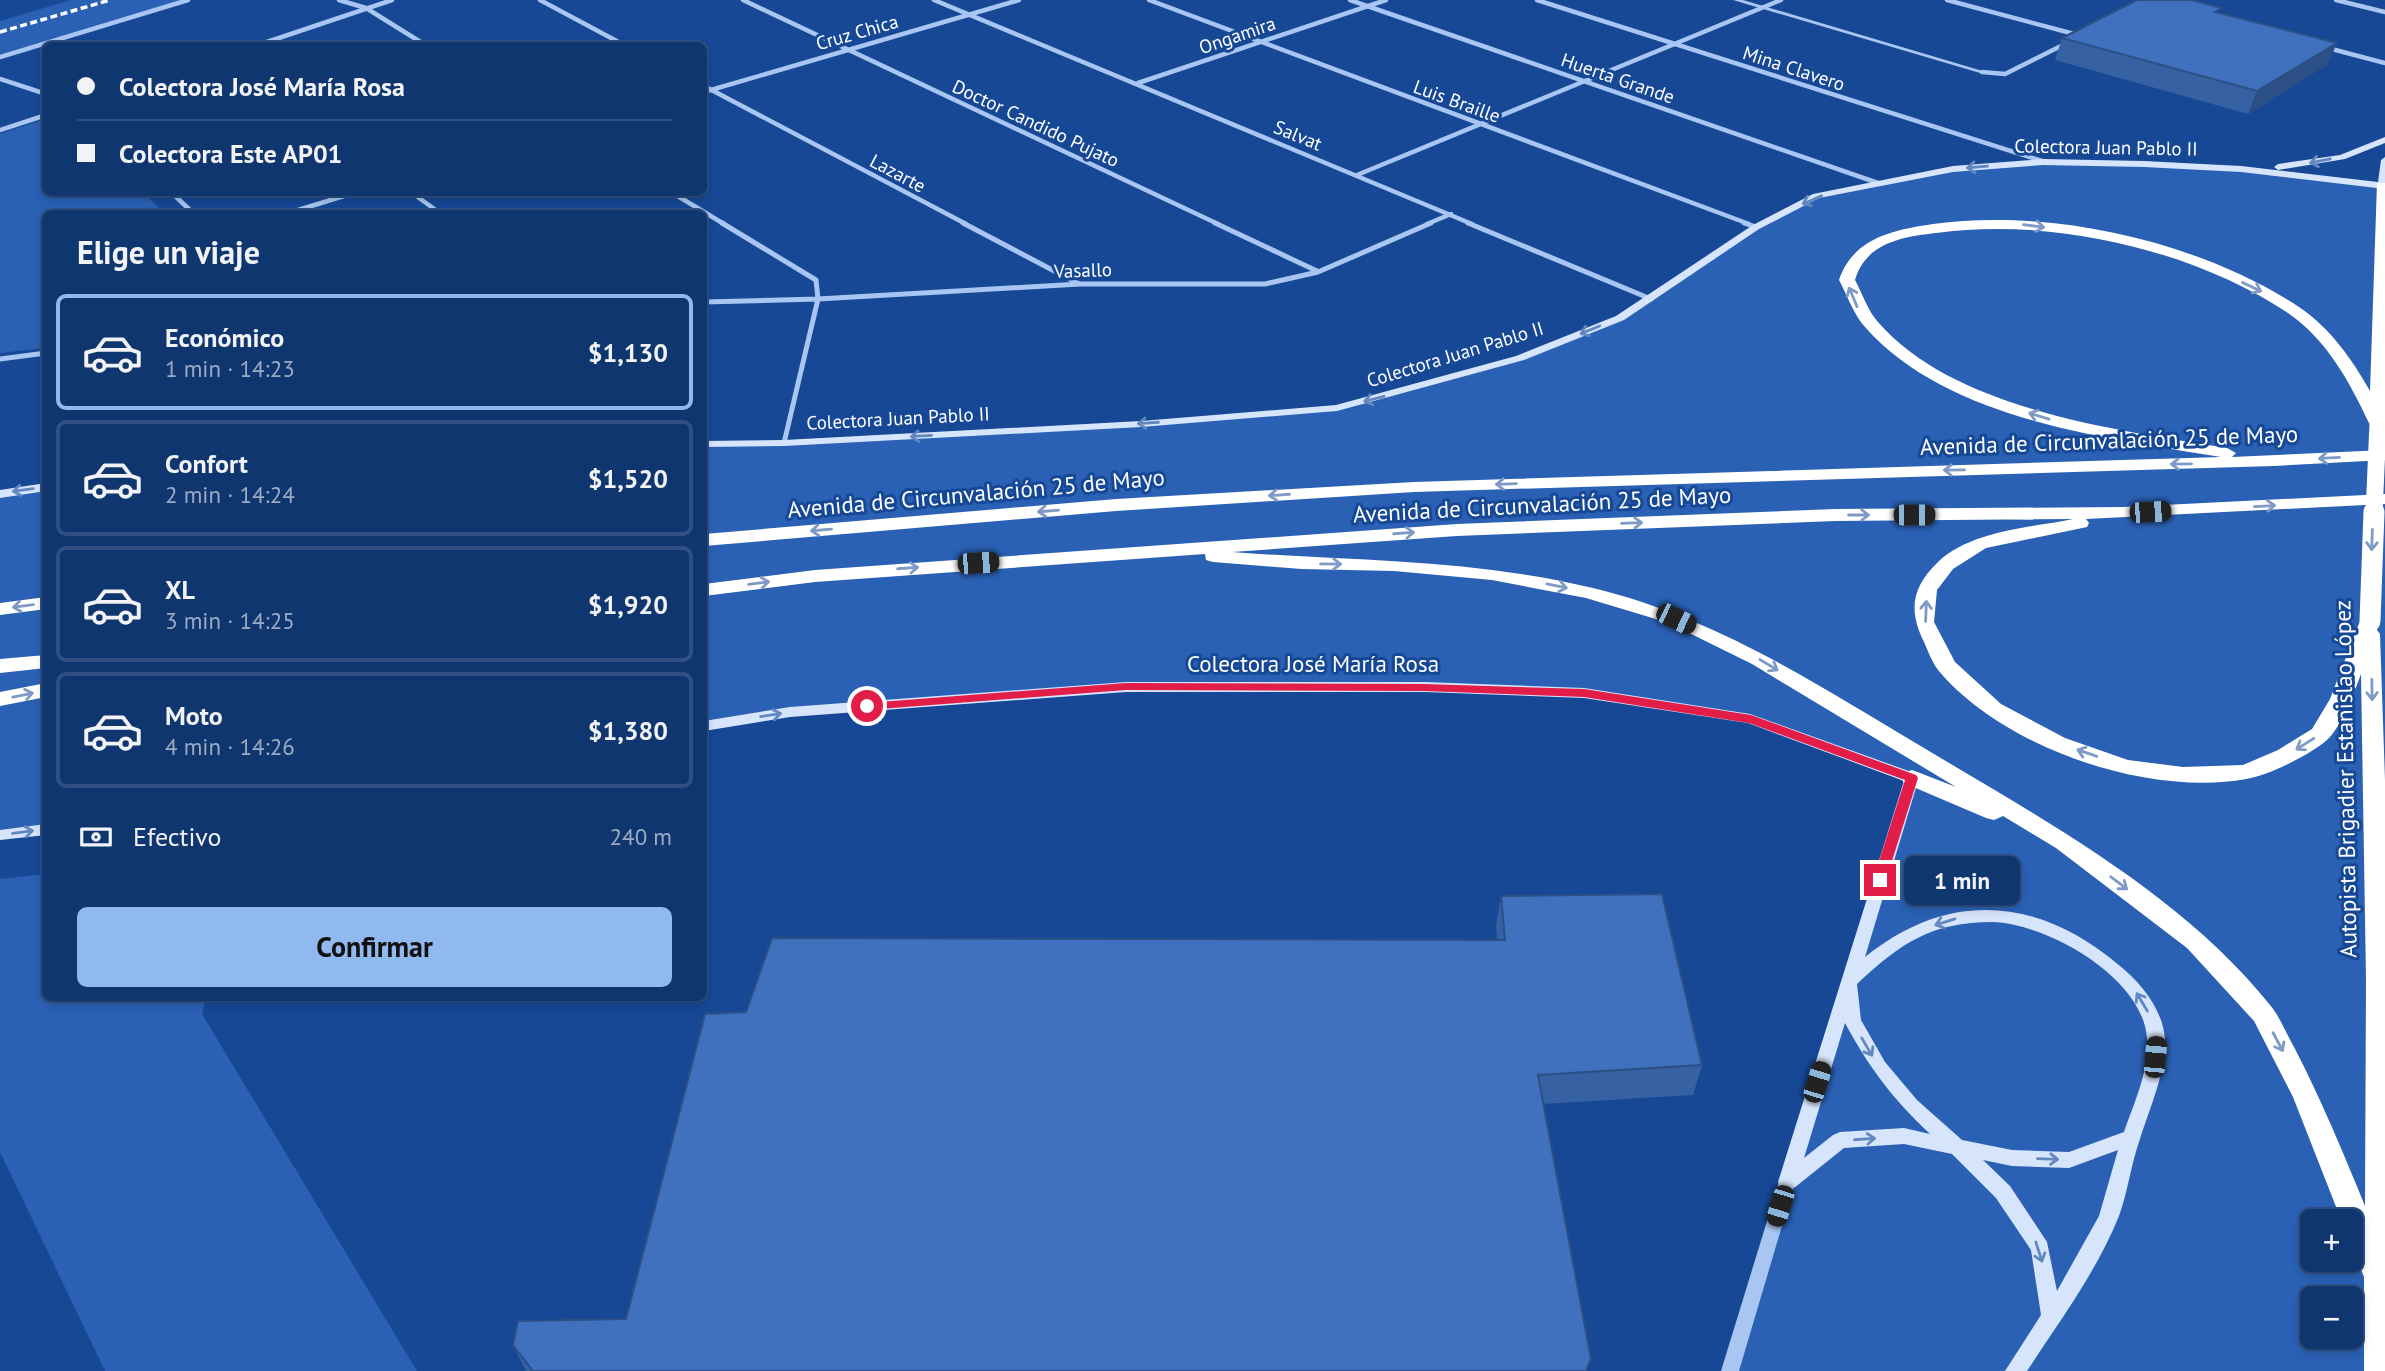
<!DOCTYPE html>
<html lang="es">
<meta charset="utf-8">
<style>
body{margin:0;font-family:"PT Sans",sans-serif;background:#1e4178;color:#f1f3f6;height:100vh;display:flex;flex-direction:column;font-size:26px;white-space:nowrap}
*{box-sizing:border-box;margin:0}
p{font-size:23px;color:#9cabc3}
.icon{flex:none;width:38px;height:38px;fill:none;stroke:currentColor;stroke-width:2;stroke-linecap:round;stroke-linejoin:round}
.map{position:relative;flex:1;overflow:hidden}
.sheet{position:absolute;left:42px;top:210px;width:665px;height:791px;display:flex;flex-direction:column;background:#103670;border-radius:10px;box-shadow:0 4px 10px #0003,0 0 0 2px #305083}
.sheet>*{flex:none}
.top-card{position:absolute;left:42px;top:42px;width:665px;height:154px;border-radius:10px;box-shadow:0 4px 10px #0003,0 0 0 2px #305083;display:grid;align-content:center;height:154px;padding:0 35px;background:#103670}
.tools{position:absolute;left:2300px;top:1209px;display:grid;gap:14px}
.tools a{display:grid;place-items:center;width:63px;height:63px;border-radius:10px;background:#103670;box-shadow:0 4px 10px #0003,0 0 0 2px #305083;font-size:35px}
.end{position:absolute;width:32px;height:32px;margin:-16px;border:9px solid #e11d48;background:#fff;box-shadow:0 0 0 4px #fff}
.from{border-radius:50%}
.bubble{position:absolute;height:49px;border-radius:10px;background:#103670;box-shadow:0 4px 10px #0003,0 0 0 2px #305083;font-size:23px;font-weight:700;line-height:49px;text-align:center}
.car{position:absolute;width:21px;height:42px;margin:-21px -10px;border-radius:9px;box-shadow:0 0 5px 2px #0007;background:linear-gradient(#222 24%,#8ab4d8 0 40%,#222 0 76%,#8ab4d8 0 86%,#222 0)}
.top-card b{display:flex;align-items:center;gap:24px;height:66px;font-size:26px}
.top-card b+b{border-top:2px solid #305083}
.top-card i{width:18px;height:18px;background:#f1f3f6}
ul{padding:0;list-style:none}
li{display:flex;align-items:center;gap:21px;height:116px;margin:0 14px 10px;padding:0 21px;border:4px solid #305083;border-radius:10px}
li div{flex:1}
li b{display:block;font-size:26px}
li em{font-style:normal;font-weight:700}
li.current{border-color:#90b9f0}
li>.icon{width:63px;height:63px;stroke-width:1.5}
h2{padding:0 35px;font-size:32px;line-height:84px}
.pay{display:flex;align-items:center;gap:18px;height:77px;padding:0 35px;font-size:26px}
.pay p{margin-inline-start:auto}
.action{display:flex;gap:14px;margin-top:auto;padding:14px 35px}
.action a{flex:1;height:80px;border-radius:10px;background:#90b9f0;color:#111;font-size:28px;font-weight:700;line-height:80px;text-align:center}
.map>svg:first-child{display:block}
.green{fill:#2a61b5;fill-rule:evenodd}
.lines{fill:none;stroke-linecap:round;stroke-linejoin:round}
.minor-far1{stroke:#a8c6f1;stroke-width:4.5}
.minor{stroke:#a8c6f1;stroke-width:5}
.tertiary{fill:#a8c6f1;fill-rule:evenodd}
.secondary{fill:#d7e5fc;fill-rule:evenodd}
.motorway{fill:#fff;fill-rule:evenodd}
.rail{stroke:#fff;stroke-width:3.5;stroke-dasharray:7 3.5;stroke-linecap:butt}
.motorway-bridge-far1{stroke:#fff;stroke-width:17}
.motorway-bridge{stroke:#fff;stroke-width:21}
.wall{fill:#3661a3}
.shaded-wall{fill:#2c4f85}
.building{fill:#3f71be;stroke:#2c4f85;stroke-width:2}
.oneway{stroke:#6387bf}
.oneway2{stroke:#7f9ac5}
.route{fill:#e11d48}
.labels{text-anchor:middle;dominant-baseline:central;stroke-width:6;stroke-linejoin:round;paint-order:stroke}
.far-street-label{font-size:19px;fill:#fff;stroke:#164896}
.street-label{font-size:23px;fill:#fff;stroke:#164896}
</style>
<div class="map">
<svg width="2385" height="1371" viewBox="0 0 2385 1371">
<rect width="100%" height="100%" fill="#164896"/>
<path class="green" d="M71,0H188L0,57V21Z
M45,119L46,192L143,193L165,213L46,214L45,348L0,353V134Z
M2385,160V1371H1730L1911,778L1750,719L1584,693L1126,687L790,712L704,726V444L784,443L1141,424L1337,408L1520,358L1620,318L1756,227L1816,196L1953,169L2043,162L2241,169L2382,186ZM2312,1222H2350V1260H2312ZM2312,1298H2350V1337H2312Z
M45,487V829L0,835V494Z
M45,874L46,998H206L202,1014L417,1371H105L0,1152V879Z"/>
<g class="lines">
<path class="minor-far1" d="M339,0L366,8L427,46
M540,0L626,46
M743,0L1218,224
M934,0L1472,224
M1149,0L1749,224
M1350,0L1878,183
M1537,0L2042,161
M1947,0L2078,35
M2336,0L2385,12
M255,46L392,0
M2328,48L2385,63
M0,57L188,0
M1982,72L2005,74L2065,44
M0,79L46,94
M1138,83L1386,0
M704,86L966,224
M704,92L1019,0
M0,130L46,115
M1357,175L1781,0
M171,192L194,214
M411,192L441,214
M671,192L724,224
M285,214L357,192
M1427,224L1451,214"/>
<path class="minor" d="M722,223L816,280L818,299L784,443
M963,223L1079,284
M1215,223L1317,271
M1468,223L1651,299
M1744,223L1756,227
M704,302L818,299L1080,284H1265L1318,272L1431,223
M0,359L46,353"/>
<path class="tertiary" d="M1733,0H1743L1986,72L1980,73Z
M1787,1175L1793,1177L1795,1182L1739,1371H1721L1779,1182L1781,1177Z"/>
<path class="secondary" d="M2385,137V143L2345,159L2278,170L2274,167L2278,164L2340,155Z
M2385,157V189L2241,172L2144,167L2043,165L1953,172L1819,198L1759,229L1624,320L1524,360L1337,411L1141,427L784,446L704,447V441L784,440L1141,421L1336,405L1516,356L1616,316L1753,225L1813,194L1953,166L2043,159L2144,161L2241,166L2378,182L2381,160Z
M46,483V491L0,498V490Z
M1126,682H1425L1584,688L1750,714L1917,774L1919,778L1865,957C1949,889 2039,897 2120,966C2142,984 2164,1011 2165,1041C2165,1075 2150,1107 2140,1139C2131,1164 2128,1191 2119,1216C2097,1271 2059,1322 2027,1371H2005L2041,1315L2031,1250L1996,1198L1952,1154L1904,1144L1844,1148L1794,1188L1787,1190L1780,1188L1778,1182L1904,781L1748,723L1584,698L1425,692H1126L790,717L704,731V721L790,707ZM1993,922C2048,924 2143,978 2147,1038C2150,1069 2134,1103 2124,1132L2069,1152L2012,1150L1962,1140L1917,1100L1885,1062L1861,1020L1857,984C1901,943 1931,922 1993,922ZM1845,1023C1870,1069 1892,1098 1930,1134L1904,1128L1840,1132L1833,1135L1804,1158ZM2118,1150L2099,1216L2057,1291L2047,1242L2010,1186L1983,1160L2012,1166L2069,1168Z
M46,824V835L0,840V830Z"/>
<path class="motorway" d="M2377,183H2385V425L2378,428L2369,423C2349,381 2327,340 2288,313C2192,249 2050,217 1936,233C1901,237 1866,243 1855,280C1862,293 1868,311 1878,322C1954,410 2118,430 2227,448L2236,453L2232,457L2385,450V460L2274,466L1414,492L1116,511L704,546V534L1116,499L1414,482L2221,457C2105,438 1947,420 1865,327C1854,315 1847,295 1839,280C1853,238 1893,230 1933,224C2051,208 2199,241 2299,307C2330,328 2352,359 2370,391Z
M2385,494V504L2086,519L2089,523L2087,527L1986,548L1953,569L1937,590L1934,622L1955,662L2001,704L2065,738L2128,760L2183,767L2243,765L2278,750L2312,729L2330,699L2360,621L2363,617H2377L2380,621L2377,630L2380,634L2385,780V1371H2364V1277L2350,1242V1222H2342L2293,1097L2254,1021L2187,948L2056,848L2003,816L1994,820L1986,818L1904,783L1901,778L1904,773L1912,770L1920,773L1956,787L1752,664L1669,623L1586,598L1492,580L1394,571L1301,569L1213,562L1206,560L1205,554L815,582L704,596V584L815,570L1457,524L1835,509L2124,507ZM2073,519C2030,528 1972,530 1938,562C1912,587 1908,610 1924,642C1928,651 1932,662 1938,670C2003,748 2148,797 2246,779C2268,776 2311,754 2327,740C2342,726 2354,693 2361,674L2366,979L2365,1206C2343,1152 2321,1099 2294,1047C2286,1033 2280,1017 2270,1005C2181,894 2044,820 1924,748C1816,684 1717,618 1593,588C1474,559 1353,561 1232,552L1457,536L1835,521Z
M46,597V609L0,615V603Z
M46,655V668L0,673V659Z
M46,683V697L0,706V692Z"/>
<path class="rail" d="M0,32L110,0"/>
<path class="motorway-bridge-far1" d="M2374,514L2378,423"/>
<path class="motorway-bridge" d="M2370,621L2374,512"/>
</g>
<path class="wall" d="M2220,13L2328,64L2248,114L2055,60L2062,38Z
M1501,896L1702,1065L1693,1095L1543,1104L1587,1371H526L513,1345L626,1319L746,1012L1497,940L1496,926Z"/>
<path class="shaded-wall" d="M2337,43L2328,64L2248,114L2257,91Z"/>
<path class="building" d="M2137,0H2191L2222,8L2215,12L2337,43L2257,91L2062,38Z
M1662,894L1702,1065L1538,1075L1591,1359L1586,1371H533L513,1345L518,1321L626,1319L705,1014L746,1012L772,938L1505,940L1501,896Z"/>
<defs><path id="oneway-shaft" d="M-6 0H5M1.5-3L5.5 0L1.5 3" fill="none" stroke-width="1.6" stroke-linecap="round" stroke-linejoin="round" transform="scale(1.75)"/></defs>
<g class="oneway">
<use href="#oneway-shaft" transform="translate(2320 161) rotate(169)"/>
<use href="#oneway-shaft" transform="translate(1977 167) rotate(175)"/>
<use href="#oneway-shaft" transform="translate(1812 200) rotate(157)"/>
<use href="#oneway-shaft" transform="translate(1590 330) rotate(158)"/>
<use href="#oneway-shaft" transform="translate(1374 399) rotate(166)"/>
<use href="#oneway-shaft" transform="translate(1148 423) rotate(176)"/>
<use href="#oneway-shaft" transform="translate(921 436) rotate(177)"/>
<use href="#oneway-shaft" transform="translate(23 490) rotate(172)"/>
<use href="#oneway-shaft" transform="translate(771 715) rotate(-9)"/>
<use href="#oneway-shaft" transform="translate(23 832) rotate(-8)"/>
<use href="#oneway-shaft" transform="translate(1945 922) rotate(163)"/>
<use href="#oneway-shaft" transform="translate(2142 1002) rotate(-121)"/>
<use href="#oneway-shaft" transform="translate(1867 1047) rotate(60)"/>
<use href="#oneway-shaft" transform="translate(1865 1139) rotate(-4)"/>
<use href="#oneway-shaft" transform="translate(2048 1159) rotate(2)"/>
<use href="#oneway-shaft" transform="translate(2039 1252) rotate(72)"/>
</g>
<g class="oneway2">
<use href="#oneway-shaft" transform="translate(2034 226) rotate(7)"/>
<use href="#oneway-shaft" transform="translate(2252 287) rotate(25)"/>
<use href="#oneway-shaft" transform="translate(1853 297) rotate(-113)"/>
<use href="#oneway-shaft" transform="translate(2039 416) rotate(-163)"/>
<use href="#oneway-shaft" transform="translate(2329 458) rotate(177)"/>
<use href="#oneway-shaft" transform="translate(2181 464) rotate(179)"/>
<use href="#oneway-shaft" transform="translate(1954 470) rotate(179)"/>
<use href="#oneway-shaft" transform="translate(1506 484) rotate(178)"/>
<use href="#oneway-shaft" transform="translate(1279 495) rotate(176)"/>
<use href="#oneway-shaft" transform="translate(2265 506) rotate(-3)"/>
<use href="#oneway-shaft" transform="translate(1048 511) rotate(175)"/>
<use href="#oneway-shaft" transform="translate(1859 515)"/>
<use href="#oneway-shaft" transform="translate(1632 523) rotate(-2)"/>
<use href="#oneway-shaft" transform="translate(821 530) rotate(175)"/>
<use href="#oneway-shaft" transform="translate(1404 533) rotate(-4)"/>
<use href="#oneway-shaft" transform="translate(2372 540) rotate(92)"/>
<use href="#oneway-shaft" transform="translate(1331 564) rotate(1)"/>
<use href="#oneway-shaft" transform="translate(908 568) rotate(-4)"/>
<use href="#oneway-shaft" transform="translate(759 583) rotate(-7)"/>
<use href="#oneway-shaft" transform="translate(1557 586) rotate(11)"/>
<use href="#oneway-shaft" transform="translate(23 606) rotate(173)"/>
<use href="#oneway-shaft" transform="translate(1926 611) rotate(-88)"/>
<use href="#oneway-shaft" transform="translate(1769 665) rotate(31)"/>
<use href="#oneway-shaft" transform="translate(2372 690) rotate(89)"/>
<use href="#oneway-shaft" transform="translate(23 695) rotate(-11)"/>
<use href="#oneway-shaft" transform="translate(2305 744) rotate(148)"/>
<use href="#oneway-shaft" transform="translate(2087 753) rotate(-161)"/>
<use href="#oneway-shaft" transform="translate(2119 883) rotate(37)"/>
<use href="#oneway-shaft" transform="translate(2278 1042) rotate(62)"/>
</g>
<path class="route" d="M1126,683L1424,684L1584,689L1751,715L1916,775L1918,778L1886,880L1880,885L1873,880L1905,780L1749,723L1584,697L1424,691L1126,690L867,710L862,706L867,703Z"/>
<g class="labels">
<g class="far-street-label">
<text transform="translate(857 32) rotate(-16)">Cruz Chica</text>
<text transform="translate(1237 35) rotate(-19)">Ongamira</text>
<text transform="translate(1794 68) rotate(18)">Mina Clavero</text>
<text transform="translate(1618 78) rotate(19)">Huerta Grande</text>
<text transform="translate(1457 101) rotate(20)">Luis Braille</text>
<text transform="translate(1036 123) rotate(25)">Doctor Candido Pujato</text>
<text transform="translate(1298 135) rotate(22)">Salvat</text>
<text transform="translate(2106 147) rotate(1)">Colectora Juan Pablo II</text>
<text transform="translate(898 173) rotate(28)">Lazarte</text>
<text transform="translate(1083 270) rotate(-2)">Vasallo</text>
<text transform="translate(1455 354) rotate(-17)">Colectora Juan Pablo II</text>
<text transform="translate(898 418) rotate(-3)">Colectora Juan Pablo II</text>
</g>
<g class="street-label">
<text transform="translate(2109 440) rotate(-2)">Avenida de Circunvalación 25 de Mayo</text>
<text transform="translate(976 493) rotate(-5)">Avenida de Circunvalación 25 de Mayo</text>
<text transform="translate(1542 504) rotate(-3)">Avenida de Circunvalación 25 de Mayo</text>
<text x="1313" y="663">Colectora José María Rosa</text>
<text transform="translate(2345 779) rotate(-91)">Autopista Brigadier Estanislao López</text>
</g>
</g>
</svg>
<div class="tools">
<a>+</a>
<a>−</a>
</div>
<i class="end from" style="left:867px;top:706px"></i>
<i class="end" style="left:1880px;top:880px"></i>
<div class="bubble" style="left:1904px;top:856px;width:116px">1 min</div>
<i class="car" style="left:2150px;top:512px;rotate:87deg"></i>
<i class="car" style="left:1914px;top:515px;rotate:90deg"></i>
<i class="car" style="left:978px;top:563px;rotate:86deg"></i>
<i class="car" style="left:1676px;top:619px;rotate:116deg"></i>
<i class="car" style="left:2155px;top:1057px;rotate:5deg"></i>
<i class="car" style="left:1817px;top:1082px;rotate:17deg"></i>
<i class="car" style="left:1780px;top:1206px;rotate:197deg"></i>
<div class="top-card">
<b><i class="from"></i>Colectora José María Rosa</b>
<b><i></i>Colectora Este AP01</b>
</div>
<section class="sheet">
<h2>Elige un viaje</h2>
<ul>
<li class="current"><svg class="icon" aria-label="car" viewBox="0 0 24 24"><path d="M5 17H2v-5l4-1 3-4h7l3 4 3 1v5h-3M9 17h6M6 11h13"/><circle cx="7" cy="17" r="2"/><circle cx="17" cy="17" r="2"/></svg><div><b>Económico</b><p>1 min · 14:23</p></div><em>$1,130</em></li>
<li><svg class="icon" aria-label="car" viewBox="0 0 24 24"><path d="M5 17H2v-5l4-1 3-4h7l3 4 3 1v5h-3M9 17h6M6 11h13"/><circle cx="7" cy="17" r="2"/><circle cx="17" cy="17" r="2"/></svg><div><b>Confort</b><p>2 min · 14:24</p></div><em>$1,520</em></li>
<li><svg class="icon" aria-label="car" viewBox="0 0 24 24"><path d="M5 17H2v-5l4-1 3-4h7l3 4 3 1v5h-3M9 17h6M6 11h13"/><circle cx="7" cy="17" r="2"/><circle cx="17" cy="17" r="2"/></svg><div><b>XL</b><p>3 min · 14:25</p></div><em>$1,920</em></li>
<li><svg class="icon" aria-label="car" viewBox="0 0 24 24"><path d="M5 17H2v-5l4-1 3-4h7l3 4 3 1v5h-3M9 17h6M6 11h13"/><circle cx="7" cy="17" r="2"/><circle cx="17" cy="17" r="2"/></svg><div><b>Moto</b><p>4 min · 14:26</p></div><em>$1,380</em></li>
</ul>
<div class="pay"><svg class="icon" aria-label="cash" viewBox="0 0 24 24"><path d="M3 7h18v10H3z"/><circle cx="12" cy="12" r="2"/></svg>Efectivo<p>240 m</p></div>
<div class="action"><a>Confirmar</a></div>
</section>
</div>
